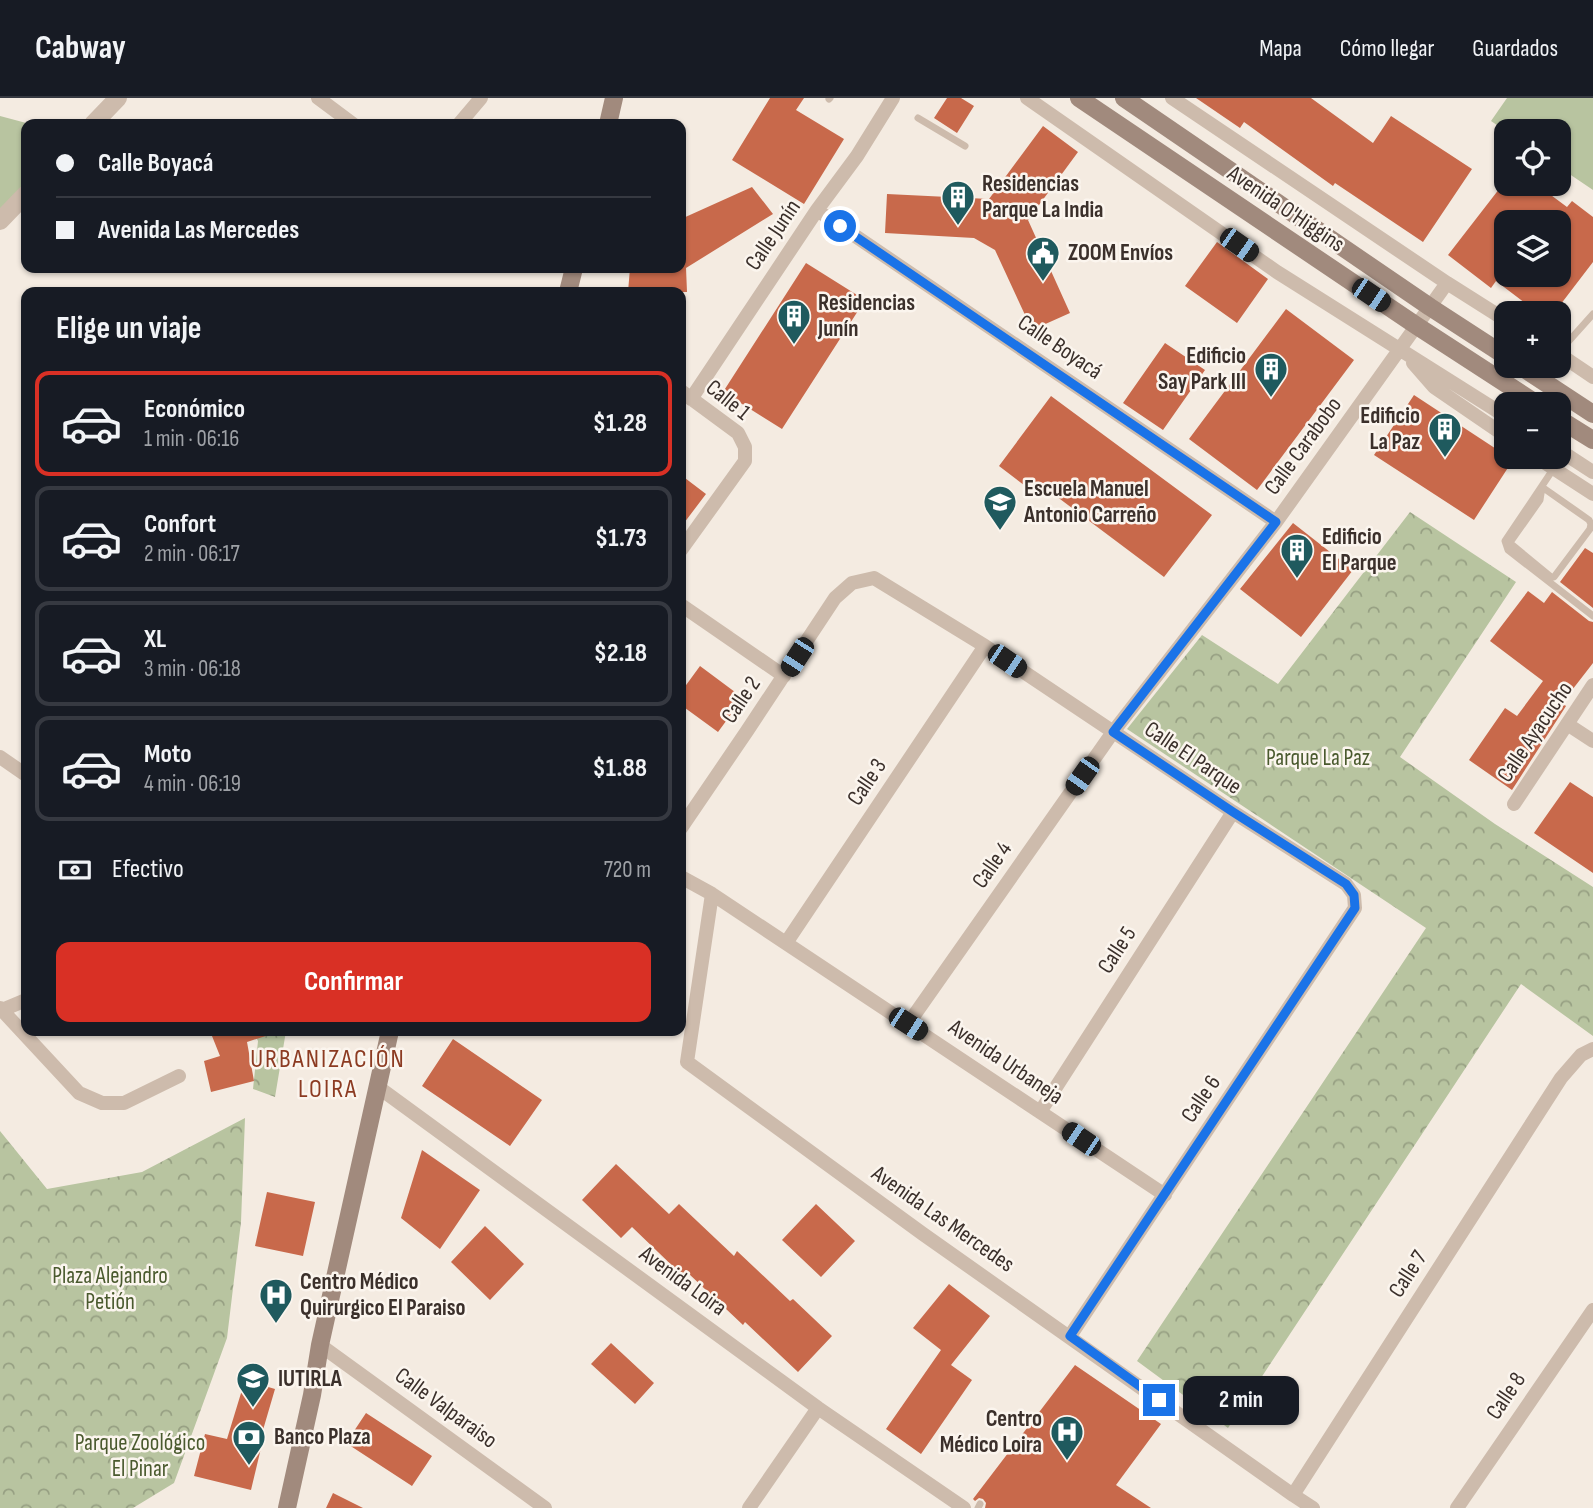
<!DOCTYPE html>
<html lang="es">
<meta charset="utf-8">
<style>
body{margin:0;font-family:"Sofia Sans Condensed",sans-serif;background:#242831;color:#f1f3f6;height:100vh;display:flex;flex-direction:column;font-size:26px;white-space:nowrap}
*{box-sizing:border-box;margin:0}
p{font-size:23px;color:#9ea1a6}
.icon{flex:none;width:38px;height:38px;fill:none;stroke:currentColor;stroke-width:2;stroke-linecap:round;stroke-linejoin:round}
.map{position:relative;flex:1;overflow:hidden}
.details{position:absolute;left:21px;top:189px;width:665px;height:749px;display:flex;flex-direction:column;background:#171b24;border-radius:14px;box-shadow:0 2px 5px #0004}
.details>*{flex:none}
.top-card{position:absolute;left:21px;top:21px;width:665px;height:154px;border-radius:14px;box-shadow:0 2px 5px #0004;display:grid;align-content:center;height:154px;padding:0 35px;background:#171b24}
.fabs{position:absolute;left:1494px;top:21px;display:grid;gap:14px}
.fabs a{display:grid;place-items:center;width:77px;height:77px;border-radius:14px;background:#171b24;box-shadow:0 2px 5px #0004;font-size:35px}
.end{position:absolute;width:32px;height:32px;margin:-16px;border:9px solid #1a73e8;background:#fff;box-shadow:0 0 0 4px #fff}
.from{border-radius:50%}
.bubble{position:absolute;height:49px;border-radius:14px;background:#171b24;box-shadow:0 2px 5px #0004;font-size:23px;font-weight:700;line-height:49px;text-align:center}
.car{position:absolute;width:21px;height:42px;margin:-21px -10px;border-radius:9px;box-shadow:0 0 5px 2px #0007;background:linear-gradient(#222 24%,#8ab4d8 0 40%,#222 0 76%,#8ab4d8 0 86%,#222 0)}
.top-card b{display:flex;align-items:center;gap:24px;height:66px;font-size:26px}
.top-card b+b{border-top:2px solid #363941}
.top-card i{width:18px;height:18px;background:#f1f3f6}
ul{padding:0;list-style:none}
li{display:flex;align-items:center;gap:21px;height:105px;margin:0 14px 10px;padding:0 21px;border:4px solid #363941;border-radius:14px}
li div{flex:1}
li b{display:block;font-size:26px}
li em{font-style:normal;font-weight:700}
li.on{border-color:#d93025}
li>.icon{width:63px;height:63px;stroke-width:1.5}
h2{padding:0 35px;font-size:32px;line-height:84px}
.pay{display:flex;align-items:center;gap:18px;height:77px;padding:0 35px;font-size:26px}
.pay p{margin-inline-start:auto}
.primary-button{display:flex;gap:14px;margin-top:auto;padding:14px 35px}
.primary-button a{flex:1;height:80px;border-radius:14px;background:#d93025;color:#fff;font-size:28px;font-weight:700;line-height:80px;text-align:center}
header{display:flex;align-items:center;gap:42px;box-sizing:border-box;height:98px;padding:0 35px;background:#171b24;border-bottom:2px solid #363941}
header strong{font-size:33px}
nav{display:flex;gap:38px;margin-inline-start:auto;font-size:24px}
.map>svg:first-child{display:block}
.forest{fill:url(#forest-crowns)}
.pitch{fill:#b8c4a0}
.building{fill:#c8694b;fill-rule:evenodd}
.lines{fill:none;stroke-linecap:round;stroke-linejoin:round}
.service{stroke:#cdbbac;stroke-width:7}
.minor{stroke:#cdbbac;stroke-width:14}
.tertiary{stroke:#cdbbac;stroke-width:18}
.secondary{stroke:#a18a7d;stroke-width:18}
.route{stroke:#1a73e8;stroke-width:9}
.labels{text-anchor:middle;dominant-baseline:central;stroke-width:5;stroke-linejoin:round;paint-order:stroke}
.poi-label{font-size:23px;font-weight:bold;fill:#3b302b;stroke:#fbf5ee;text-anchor:start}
.street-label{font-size:23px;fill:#3b302b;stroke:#fbf5ee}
.park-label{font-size:23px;fill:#4a5a2e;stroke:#fbf5ee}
.quarter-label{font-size:26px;letter-spacing:2px;fill:#8c3b22;stroke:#fbf5ee}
</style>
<header>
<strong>Cabway</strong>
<nav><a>Mapa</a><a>Cómo llegar</a><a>Guardados</a></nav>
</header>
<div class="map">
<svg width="1593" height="1410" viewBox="0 0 1593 1410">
<defs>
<pattern id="forest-crowns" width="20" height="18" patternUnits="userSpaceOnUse" patternTransform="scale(1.75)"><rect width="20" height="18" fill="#b8c4a0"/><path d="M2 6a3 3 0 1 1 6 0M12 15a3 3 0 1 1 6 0" fill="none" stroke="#97a083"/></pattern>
</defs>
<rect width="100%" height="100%" fill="#f4ebe1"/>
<path class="forest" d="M1410,414L1516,484L1400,659L1495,726L1593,789V938L1521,886L1228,1330L1137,1263L1426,830L1127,631L1202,537L1278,586Z
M253,933H286L275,999L253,991L258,943Z
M245,1020L241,1124L227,1240L174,1385L133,1410H0V1033L47,1091L142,1074Z"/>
<path class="pitch" d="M1507,0H1593V92L1559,69V33L1507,34L1491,23Z
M0,18L30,26H26V96L0,123Z"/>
<path class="building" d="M770,0H804L796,12L844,41L804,106L732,62Z
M947,0H961L974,8L957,35L934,20Z
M1196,0H1311L1373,45L1391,18L1472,71L1423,144L1335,85L1333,88L1244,24L1240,30Z
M1043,28L1078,54L1028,122L1070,215L1032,232L995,152L974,140L885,135L887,96L989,101Z
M1503,86H1536L1567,109L1572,103L1593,119V164L1554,215H1538L1496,183L1491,190L1448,157ZM1507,124H1559V177H1507Z
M752,89L773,116L686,170L687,194H628L630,170H681V121Z
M1217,144L1268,181L1237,225L1185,188Z
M806,165L865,202L782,331L723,294Z
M1286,211L1354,262L1257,392L1189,341Z
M1165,245L1205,272L1163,332L1123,305Z
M1414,297L1513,362L1474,422L1374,357Z
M1051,298L1212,417L1164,479L1040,386L1033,394L999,368Z
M681,377L706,396L681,429Z
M1293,425L1353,472L1301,539L1240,491Z
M1585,450L1593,455V510L1560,484Z
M1528,493L1544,505L1552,494L1589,523L1593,524V565L1562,605L1566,608L1512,692L1469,662L1505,610L1517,618L1543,583L1490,543Z
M700,568L743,600L718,634L681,607V594Z
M1570,684L1593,699V775L1534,735Z
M210,933H271L272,936L247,944L254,983L211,994L204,963L220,958Z
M453,941L542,1002L510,1048L422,988Z
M422,1052L480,1092L440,1151L401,1120Z
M616,1066L669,1116L679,1106L734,1158L737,1153L790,1203L793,1201L832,1238L798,1274L745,1224L743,1227L688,1175L684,1179L632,1129L621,1140L582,1102Z
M267,1094L315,1104L303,1158L255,1148Z
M816,1106L855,1143L821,1179L782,1142Z
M485,1128L524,1166L490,1202L451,1164Z
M949,1186L990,1218L951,1267L972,1282L921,1356L886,1331L941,1252L913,1230Z
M611,1245L654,1285L635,1306L591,1266Z
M1075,1267L1161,1326L1116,1387L1151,1410H985L986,1405L983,1401L979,1400L975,1403L973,1401Z
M245,1282L275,1291L258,1349L261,1350L251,1392L194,1378L205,1336L227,1341Z
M366,1315L432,1358L412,1388L346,1345Z
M333,1395L363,1410H326Z"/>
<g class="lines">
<path class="service" d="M829,1L830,0
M918,20L965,48
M1559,254L1593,216
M1564,355L1505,443L1508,452L1593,518
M1542,389L1589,422L1591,426L1590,431L1554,479H1551L1511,446V443L1540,402Z
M978,1410L980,1406"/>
<path class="minor" d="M318,0L353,26
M1027,0L1277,174L1507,319
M1172,0L1447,185L1507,223
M459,26L481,0
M817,112L1276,424
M1559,256L1593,279
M1413,265L1434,289L1507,339
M681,293L738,335L745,349V363L681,452
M691,301L817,112L857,58L893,0
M1559,352L1593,374
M1536,359L1593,396
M681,507L784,578
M1567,626L1593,643
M0,659L26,677
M1514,706L1593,587
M681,730L747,633L835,500L852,485L874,480L985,548L1233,714L1346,786L1354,797L1355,810L1070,1238
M681,779L712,796L1165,1097
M712,796L687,964L923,1136L1293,1397L1313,1410
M786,845L985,548
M0,910L79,995L102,1005H124L179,978
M2,912L26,902
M908,926L1113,634L1276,424L1447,185
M378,989L818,1310L964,1410
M1040,1014L1233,714
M320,1247L545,1410
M1293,1397L1561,980L1581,957L1593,951
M749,1410L818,1310
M1457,1410L1593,1212"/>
<path class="tertiary" d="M93,26L118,0
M0,123L26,96"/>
<path class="secondary" d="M1079,0L1417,228L1537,306
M1124,0L1430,209L1507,259
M608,26L614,0
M568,194L574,170
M1520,268L1593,316
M1559,321L1593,342
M287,1410L312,1297L320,1247L390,933"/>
</g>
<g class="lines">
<path class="route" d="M840,128L1276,424L1113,634L1233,714L1346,786L1354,797L1355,810L1070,1238L1159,1302"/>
</g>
<defs>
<symbol id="building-pin" viewBox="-11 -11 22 30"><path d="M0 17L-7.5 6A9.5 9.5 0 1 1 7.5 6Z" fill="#1f5a5e" stroke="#fbf5ee"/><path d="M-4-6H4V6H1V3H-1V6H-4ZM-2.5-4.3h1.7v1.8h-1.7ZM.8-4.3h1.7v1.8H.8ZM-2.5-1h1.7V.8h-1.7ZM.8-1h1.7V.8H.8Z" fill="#fff"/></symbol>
<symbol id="civic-pin" viewBox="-11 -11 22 30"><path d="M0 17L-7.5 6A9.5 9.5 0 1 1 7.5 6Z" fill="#1f5a5e" stroke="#fbf5ee"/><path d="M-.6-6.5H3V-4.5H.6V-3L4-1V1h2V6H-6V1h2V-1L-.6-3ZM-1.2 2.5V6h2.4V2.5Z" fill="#fff"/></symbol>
<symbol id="school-pin" viewBox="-11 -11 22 30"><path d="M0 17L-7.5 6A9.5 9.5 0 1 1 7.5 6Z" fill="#1f5a5e" stroke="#fbf5ee"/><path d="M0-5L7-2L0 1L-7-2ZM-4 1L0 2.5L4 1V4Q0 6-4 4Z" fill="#fff"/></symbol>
<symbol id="hospital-pin" viewBox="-11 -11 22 30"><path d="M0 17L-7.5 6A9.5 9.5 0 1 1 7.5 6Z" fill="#1f5a5e" stroke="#fbf5ee"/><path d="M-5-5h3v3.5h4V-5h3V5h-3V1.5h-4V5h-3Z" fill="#fff"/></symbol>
<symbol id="university-pin" viewBox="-11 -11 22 30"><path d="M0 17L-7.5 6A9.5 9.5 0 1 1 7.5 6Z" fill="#1f5a5e" stroke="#fbf5ee"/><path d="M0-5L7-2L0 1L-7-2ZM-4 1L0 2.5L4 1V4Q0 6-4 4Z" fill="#fff"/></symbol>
<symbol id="bank-pin" viewBox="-11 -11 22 30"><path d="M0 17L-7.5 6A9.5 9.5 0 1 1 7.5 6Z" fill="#1f5a5e" stroke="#fbf5ee"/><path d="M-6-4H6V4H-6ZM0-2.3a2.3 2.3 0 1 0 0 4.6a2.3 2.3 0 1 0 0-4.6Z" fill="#fff"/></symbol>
</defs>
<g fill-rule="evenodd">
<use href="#building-pin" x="939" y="80" width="38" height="52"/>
<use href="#civic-pin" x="1024" y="136" width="38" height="52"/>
<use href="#building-pin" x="775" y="199" width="38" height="52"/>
<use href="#building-pin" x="1252" y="252" width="38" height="52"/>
<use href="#building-pin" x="1426" y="312" width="38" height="52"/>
<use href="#school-pin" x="981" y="385" width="38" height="52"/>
<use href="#building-pin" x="1278" y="433" width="38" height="52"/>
<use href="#hospital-pin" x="257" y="1178" width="38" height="52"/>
<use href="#university-pin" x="234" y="1262" width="38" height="52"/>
<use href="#hospital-pin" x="1048" y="1315" width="38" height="52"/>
<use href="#bank-pin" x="230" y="1320" width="38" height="52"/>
</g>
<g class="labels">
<g class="poi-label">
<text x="982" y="86">Residencias<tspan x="982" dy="26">Parque La India</tspan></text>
<text x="1068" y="155">ZOOM Envíos</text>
<text x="818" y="205">Residencias<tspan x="818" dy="26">Junín</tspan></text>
<text x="1246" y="258" text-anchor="end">Edificio<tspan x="1246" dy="26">Say Park III</tspan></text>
<text x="1420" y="318" text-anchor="end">Edificio<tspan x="1420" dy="26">La Paz</tspan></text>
<text x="1024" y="391">Escuela Manuel<tspan x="1024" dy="26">Antonio Carreño</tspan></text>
<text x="1322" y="439">Edificio<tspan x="1322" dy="26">El Parque</tspan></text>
<text x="300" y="1184">Centro Médico<tspan x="300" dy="26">Quirurgico El Paraiso</tspan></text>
<text x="278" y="1281">IUTIRLA</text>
<text x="1042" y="1321" text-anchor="end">Centro<tspan x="1042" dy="26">Médico Loira</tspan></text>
<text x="274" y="1339">Banco Plaza</text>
</g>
<g class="street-label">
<text transform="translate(1286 111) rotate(34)">Avenida O'Higgins</text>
<text transform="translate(773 137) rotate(-56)">Calle Junín</text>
<text transform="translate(1060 249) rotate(34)">Calle Boyacá</text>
<text transform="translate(728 302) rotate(39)">Calle 1</text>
<text transform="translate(1303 348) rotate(-54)">Calle Carabobo</text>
<text transform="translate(741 602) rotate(-56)">Calle 2</text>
<text transform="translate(1535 634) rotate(-56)">Calle Ayacucho</text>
<text transform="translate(1193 660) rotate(34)">Calle El Parque</text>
<text transform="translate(867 684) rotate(-56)">Calle 3</text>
<text transform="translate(992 767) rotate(-55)">Calle 4</text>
<text transform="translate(1117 852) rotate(-57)">Calle 5</text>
<text transform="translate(1006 964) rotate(34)">Avenida Urbaneja</text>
<text transform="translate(1201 1001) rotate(-56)">Calle 6</text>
<text transform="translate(943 1121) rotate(35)">Avenida Las Mercedes</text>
<text transform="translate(1408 1176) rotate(-57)">Calle 7</text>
<text transform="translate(683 1183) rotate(36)">Avenida Loira</text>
<text transform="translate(1506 1298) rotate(-56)">Calle 8</text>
<text transform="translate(446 1310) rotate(36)">Calle Valparaiso</text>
</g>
<g class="park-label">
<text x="1318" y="660">Parque La Paz</text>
<text x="110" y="1178">Plaza Alejandro<tspan x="110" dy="26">Petión</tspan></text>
<text x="140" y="1345">Parque Zoológico<tspan x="140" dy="26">El Pinar</tspan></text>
</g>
<g class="quarter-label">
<text x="328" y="961">URBANIZACIÓN<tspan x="328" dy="30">LOIRA</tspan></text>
</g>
</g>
</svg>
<div class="fabs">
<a><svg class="icon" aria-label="locate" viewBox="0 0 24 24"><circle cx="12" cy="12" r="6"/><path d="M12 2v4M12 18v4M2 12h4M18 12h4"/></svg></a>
<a><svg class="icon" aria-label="layers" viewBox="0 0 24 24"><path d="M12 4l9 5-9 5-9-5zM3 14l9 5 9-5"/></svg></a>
<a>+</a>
<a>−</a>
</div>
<i class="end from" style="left:840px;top:128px"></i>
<i class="end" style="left:1159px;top:1302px"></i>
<div class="bubble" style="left:1183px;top:1278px;width:116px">2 min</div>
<i class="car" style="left:1239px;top:147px;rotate:125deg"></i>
<i class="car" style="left:1371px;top:197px;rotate:124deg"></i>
<i class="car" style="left:797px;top:559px;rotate:213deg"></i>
<i class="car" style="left:1007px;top:563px;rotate:124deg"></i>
<i class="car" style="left:1082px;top:678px;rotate:215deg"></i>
<i class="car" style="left:908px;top:926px;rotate:123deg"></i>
<i class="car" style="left:1081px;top:1041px;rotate:304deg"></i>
<div class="top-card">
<b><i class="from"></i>Calle Boyacá</b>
<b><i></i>Avenida Las Mercedes</b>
</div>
<section class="details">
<h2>Elige un viaje</h2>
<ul>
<li class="on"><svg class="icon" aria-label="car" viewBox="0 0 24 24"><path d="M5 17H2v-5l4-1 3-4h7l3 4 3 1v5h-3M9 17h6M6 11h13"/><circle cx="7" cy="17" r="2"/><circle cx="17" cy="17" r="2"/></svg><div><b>Económico</b><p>1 min · 06:16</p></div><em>$1.28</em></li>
<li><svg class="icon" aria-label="car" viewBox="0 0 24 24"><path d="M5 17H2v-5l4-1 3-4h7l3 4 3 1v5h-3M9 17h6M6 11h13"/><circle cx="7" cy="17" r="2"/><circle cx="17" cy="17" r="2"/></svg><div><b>Confort</b><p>2 min · 06:17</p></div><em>$1.73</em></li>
<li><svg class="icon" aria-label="car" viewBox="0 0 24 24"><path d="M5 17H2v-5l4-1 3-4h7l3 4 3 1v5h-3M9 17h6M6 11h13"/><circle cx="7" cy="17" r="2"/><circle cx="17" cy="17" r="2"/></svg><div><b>XL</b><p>3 min · 06:18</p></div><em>$2.18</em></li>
<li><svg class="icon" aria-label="car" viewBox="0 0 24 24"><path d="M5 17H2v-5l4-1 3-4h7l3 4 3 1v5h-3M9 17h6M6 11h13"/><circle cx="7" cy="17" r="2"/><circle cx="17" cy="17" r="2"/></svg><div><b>Moto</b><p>4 min · 06:19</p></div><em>$1.88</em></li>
</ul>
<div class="pay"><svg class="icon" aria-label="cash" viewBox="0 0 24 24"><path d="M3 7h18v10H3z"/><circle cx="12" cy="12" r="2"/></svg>Efectivo<p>720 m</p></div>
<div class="primary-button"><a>Confirmar</a></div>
</section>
</div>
